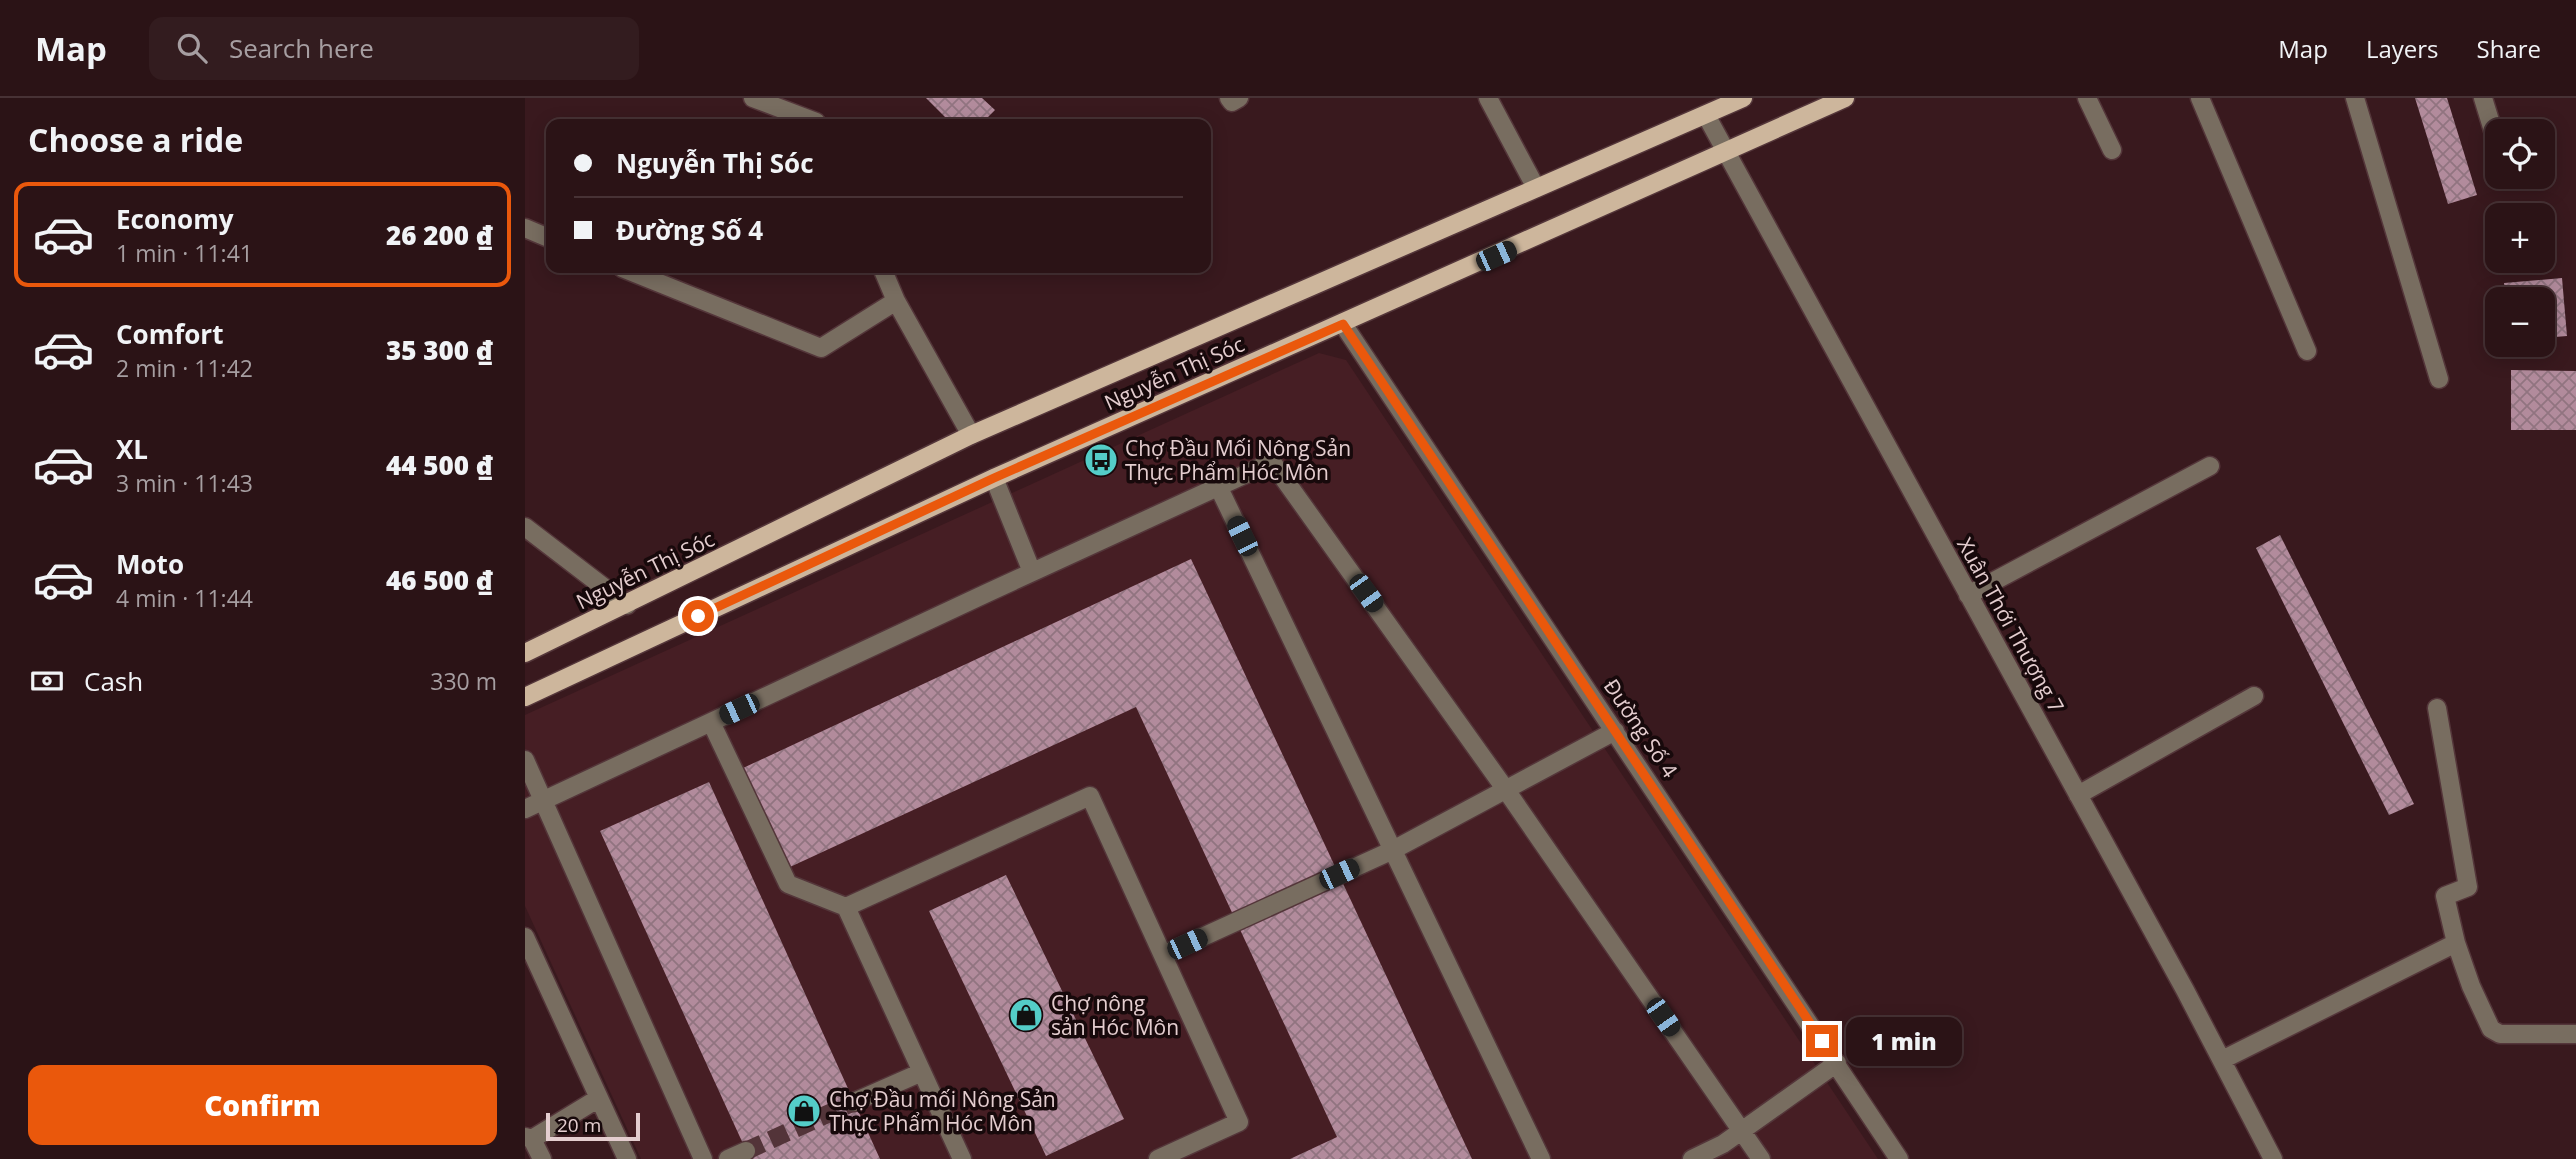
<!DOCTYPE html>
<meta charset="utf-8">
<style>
body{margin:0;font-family:"Open Sans",sans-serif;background:#331c1f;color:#f1f3f6;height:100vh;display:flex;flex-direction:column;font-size:26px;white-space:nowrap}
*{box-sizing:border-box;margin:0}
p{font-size:23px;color:#a69ea1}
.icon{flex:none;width:38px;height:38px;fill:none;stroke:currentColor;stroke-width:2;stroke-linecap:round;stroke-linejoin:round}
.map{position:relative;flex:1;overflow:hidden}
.side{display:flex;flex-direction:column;background:#2b1316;width:525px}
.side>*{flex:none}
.banner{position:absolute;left:21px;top:21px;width:665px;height:154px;border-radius:14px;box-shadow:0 4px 18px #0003,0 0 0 2px #473235;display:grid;align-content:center;height:154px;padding:0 28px;background:#2b1316}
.controls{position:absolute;left:1960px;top:21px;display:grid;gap:14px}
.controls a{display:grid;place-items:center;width:70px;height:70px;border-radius:14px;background:#2b1316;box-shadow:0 4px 18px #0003,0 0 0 2px #473235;font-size:35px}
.scale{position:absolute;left:21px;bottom:18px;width:94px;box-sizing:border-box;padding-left:7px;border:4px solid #e4cdcf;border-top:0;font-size:19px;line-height:24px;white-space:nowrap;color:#e4cdcf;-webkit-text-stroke:5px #17090b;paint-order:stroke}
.end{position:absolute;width:32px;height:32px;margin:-16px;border:9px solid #ea580c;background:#fff;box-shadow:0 0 0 4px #fff}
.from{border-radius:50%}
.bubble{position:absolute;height:49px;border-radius:14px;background:#2b1316;box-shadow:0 4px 18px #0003,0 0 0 2px #473235;font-size:23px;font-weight:800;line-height:49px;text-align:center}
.car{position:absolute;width:21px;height:42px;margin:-21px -10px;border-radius:9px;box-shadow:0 0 5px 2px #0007;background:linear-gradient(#222 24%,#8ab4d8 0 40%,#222 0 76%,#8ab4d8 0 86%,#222 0)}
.banner b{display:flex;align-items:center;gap:24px;height:66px;font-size:26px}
.banner b+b{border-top:2px solid #473235}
.banner i{width:18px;height:18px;background:#f1f3f6}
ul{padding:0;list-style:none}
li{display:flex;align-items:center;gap:21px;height:105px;margin:0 14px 10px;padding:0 14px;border:4px solid transparent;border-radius:14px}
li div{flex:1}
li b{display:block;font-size:26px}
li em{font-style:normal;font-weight:800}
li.on{border-color:#ea580c}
li>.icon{width:63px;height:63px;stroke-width:1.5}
h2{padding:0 28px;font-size:32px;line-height:84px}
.pay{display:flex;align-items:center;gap:18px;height:77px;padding:0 28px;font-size:26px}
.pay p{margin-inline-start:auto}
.action{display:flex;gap:14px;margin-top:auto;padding:14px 28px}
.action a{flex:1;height:80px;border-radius:14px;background:#ea580c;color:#fff;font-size:28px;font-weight:800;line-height:80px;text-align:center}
header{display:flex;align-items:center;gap:42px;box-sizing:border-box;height:98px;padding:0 35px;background:#2b1316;border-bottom:2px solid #473235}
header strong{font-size:33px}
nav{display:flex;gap:38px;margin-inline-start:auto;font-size:24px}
.search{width:490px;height:63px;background:#331c1f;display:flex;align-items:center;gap:18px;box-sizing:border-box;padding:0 24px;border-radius:14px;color:#a69ea1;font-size:26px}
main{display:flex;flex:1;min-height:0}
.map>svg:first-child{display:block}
.built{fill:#461e24}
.building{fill:url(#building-cross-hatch)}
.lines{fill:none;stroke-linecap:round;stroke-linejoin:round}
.minor-tunnel{stroke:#533439;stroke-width:18;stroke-dasharray:18 9;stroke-linecap:butt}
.minor-casing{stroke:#54363a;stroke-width:21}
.major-casing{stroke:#54363a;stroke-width:21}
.minor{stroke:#786d60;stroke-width:18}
.major{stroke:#cdb69c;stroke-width:18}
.route{stroke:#ea580c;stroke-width:9}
.labels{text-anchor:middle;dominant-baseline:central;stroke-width:7;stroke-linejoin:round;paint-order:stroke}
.street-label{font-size:21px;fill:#e4cdcf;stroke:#17090b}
.poi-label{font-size:21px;fill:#e4cdcf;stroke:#17090b;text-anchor:start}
</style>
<header>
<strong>Map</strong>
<div class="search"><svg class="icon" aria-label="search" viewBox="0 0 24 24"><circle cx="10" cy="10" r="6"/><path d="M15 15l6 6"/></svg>Search here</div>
<nav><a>Map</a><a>Layers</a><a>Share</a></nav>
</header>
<main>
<section class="side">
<h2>Choose a ride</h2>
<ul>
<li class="on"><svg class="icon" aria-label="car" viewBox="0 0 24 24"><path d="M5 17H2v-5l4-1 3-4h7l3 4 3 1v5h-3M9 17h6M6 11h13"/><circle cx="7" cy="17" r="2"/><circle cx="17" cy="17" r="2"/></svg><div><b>Economy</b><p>1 min · 11:41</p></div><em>26 200 ₫</em></li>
<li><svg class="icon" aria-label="car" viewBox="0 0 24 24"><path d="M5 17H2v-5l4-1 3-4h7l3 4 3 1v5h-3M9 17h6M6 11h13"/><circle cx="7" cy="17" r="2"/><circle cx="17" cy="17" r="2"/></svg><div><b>Comfort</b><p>2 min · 11:42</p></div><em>35 300 ₫</em></li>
<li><svg class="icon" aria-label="car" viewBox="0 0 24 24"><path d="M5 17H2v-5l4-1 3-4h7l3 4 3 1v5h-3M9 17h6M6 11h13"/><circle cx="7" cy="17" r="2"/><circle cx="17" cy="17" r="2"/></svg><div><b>XL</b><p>3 min · 11:43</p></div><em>44 500 ₫</em></li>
<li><svg class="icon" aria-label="car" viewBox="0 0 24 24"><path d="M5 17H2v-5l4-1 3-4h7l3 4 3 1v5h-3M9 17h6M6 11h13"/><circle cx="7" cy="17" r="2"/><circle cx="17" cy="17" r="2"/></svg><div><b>Moto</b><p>4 min · 11:44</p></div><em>46 500 ₫</em></li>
</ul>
<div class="pay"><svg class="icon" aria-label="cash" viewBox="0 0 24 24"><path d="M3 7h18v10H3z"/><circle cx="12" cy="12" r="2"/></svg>Cash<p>330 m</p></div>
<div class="action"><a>Confirm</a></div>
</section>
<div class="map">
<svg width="2051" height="1061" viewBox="0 0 2051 1061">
<defs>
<pattern id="building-cross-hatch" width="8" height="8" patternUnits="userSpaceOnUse" patternTransform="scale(1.75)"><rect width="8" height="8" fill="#b28b9c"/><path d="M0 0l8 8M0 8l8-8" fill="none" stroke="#917480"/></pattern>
</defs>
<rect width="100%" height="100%" fill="#39191e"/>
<path class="built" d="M794,255L821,262L1353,1061H116L0,808V617Z"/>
<path class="building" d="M401,0H457L470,12L456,26H427Z
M1890,0H1922L1952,97L1923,106Z
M2037,180L2042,238L2018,240V201H1980L1979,185Z
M1986,272L2051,273V332H1986Z
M1755,437L1889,706L1864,717L1731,450Z
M666,461L947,1061H765L812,1039L611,609L265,769L218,670Z
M184,684L355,1061H225L75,733Z
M481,777L599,1021L521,1058L404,813Z"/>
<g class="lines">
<path class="minor-tunnel" d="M221,1053L329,1004"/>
<defs>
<path id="minor" d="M228,0L291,24L292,26
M704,0L707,4L714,0
M963,0L1011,90
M1562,0L1587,52
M1675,0L1782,253
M1830,0L1914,281
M1958,0L1970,39
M1181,17L1660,892L1748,1061
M0,130L26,141
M97,170L296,250L371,203L446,337
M357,170L371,203
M818,226L1374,1061
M469,380L507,474
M694,390L1016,1061
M0,429L102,507
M1443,497L1685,368
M1912,610L1943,789L1920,798L1931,845L1946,888L1966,931L1975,936H2051
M186,624L263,786L321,809L437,1061
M0,662L178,1061
M1553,697L1729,598
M0,711L462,495L747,364L981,692L1236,1061
M321,809L565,698L714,1024L633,1061
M0,839L102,1061
M638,857L868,752L1090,633
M1697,962L1931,845
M329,1004L397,974
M0,1039L7,1041L17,1061
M7,1041L74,1000
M203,1061L221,1053
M1167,1061L1198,1046L1312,965"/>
<path id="major" d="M0,555L446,337L1218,0
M0,599L469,380L1320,0"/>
</defs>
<use href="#minor" class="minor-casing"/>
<use href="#major" class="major-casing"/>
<use href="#minor" class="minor"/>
<use href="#major" class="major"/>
</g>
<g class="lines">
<path class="route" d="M173,518L469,380L818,226L1297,943"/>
</g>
<defs>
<symbol id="bus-disc" viewBox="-11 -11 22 22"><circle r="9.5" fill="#54cdc8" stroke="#17090b"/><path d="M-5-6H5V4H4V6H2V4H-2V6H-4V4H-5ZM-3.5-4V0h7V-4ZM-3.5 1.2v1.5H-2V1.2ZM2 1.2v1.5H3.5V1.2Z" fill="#111"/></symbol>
<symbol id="shop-disc" viewBox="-11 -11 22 22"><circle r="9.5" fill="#54cdc8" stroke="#17090b"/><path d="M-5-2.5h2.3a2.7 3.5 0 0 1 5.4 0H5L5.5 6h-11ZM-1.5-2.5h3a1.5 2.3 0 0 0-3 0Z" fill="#111"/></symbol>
</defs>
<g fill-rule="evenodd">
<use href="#bus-disc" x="557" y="343" width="38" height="38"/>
<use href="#shop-disc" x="482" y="898" width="38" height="38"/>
<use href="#shop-disc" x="260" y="994" width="38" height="38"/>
</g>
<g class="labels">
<g class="street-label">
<text transform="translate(649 275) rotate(-24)">Nguyễn Thị Sóc</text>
<text transform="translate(120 472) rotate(-26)">Nguyễn Thị Sóc</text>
<text transform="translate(1486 527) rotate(61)">Xuân Thới Thượng 7</text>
<text transform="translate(1116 630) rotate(56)">Đường Số 4</text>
</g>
<g class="poi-label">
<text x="600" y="350">Chợ Đầu Mối Nông Sản<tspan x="600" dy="24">Thực Phẩm Hóc Môn</tspan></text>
<text x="526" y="905">Chợ nông<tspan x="526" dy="24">sản Hóc Môn</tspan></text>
<text x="304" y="1001">Chợ Đầu mối Nông Sản<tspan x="304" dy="24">Thực Phẩm Hóc Môn</tspan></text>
</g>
</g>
</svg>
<div class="controls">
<a><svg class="icon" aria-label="locate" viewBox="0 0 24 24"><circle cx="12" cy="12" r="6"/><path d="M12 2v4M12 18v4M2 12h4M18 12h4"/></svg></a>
<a>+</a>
<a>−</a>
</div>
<div class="scale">20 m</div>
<i class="end from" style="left:173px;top:518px"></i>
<i class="end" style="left:1297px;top:943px"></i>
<div class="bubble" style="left:1321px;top:919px;width:116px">1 min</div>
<i class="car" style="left:971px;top:158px;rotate:66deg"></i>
<i class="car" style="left:717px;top:438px;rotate:334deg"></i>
<i class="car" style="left:841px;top:495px;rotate:144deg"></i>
<i class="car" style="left:214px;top:611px;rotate:245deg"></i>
<i class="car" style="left:814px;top:776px;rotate:65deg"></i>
<i class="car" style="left:662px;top:846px;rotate:65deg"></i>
<i class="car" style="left:1138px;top:919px;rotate:145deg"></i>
<div class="banner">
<b><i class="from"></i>Nguyễn Thị Sóc</b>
<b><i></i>Đường Số 4</b>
</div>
</div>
</main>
